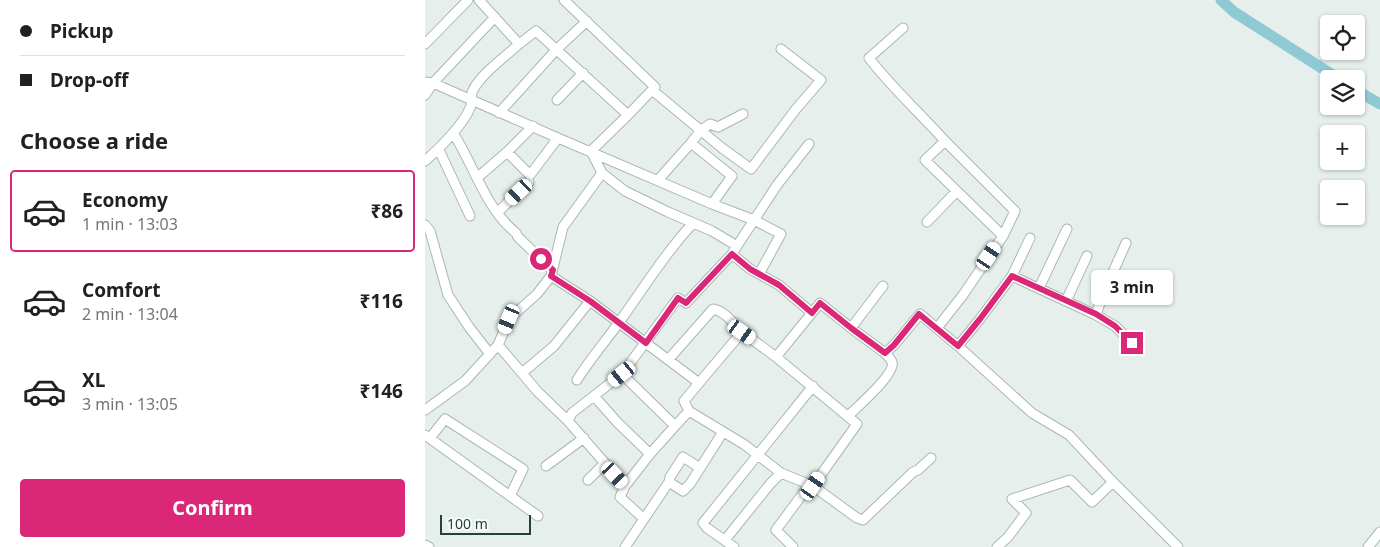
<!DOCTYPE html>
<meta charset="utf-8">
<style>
body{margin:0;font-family:"Noto Sans",sans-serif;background:#f6f6f6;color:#202124;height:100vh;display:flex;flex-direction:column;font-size:19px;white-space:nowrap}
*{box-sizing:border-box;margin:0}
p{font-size:16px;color:#757577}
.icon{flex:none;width:28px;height:28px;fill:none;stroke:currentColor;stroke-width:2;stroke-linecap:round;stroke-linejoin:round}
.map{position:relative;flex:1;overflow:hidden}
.panel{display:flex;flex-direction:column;background:#fff;width:425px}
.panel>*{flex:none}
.guide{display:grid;align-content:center;height:110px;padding:0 20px;background:#fff}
.tools{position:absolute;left:895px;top:15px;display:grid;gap:10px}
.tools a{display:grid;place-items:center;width:45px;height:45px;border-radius:5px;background:#fff;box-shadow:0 1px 4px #0004;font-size:25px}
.scale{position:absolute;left:15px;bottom:12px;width:91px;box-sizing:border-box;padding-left:5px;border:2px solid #24423a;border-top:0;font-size:14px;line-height:18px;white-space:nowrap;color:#24423a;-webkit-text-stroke:4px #f7fbf9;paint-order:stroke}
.end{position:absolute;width:22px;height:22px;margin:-11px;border:6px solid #db2777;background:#fff;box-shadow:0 0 0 2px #fff}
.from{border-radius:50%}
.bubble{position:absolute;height:35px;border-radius:5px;background:#fff;box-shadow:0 1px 4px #0004;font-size:16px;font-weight:700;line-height:35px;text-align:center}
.car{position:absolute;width:15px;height:30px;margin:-15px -8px;border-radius:6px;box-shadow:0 0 4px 1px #0007;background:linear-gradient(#fff 24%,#345 0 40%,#fff 0 76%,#345 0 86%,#fff 0)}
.guide b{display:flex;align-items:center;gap:18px;height:48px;font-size:19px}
.guide b+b{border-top:1px solid #e0e0e0}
.guide i{width:12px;height:12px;background:#202124}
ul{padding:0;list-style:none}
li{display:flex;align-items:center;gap:15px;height:82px;margin:0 10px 8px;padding:0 10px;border:2px solid transparent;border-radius:5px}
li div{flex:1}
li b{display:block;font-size:19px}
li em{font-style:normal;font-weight:700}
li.selected{border-color:#db2777}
li>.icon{width:45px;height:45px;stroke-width:1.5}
h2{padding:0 20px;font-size:22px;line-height:60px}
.button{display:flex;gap:10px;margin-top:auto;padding:10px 20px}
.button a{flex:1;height:58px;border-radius:5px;background:#db2777;color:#fff;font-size:20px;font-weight:700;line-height:58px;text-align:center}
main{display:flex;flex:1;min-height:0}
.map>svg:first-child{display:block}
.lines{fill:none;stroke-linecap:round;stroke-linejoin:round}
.river{stroke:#8ec9d4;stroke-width:11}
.minor-casing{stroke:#a8b8b2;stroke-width:11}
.minor{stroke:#fff;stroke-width:9}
.route{stroke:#db2777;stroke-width:6}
</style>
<main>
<section class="panel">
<div class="guide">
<b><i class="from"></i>Pickup</b>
<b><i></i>Drop-off</b>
</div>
<h2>Choose a ride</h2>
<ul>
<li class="selected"><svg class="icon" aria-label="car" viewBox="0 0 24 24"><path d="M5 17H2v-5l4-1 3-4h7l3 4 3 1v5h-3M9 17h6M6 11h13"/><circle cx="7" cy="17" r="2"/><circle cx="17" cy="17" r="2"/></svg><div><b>Economy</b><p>1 min · 13:03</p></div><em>₹86</em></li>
<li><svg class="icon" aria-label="car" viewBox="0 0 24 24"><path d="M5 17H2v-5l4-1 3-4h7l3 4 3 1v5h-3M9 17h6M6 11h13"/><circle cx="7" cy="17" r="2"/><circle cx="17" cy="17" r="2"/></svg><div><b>Comfort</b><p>2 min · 13:04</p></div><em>₹116</em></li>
<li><svg class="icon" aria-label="car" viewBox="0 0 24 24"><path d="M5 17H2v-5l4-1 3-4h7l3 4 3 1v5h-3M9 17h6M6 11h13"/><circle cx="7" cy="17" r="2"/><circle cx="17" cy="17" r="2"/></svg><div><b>XL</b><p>3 min · 13:05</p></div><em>₹146</em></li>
</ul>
<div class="button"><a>Confirm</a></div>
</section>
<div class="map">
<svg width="955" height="547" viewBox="0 0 955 547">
<rect width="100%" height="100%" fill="#e6efeb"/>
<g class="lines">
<path class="river" d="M796,0L809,12L914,79
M931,90L955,104"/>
<defs>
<path id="minor" d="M139,0L230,87L203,115
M478,28L444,58C467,88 495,113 520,141L500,160L578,236L538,295L512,328
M0,44L43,0
M0,82L8,83L70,17
M227,90L297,148L326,169L371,109L396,80L356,49
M0,95L8,83L133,138L287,204L329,220L356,234L334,274
M132,100L158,73
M74,113L131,50L162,21
M28,133C49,165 60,208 91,233L93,237L127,270
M520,141L590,211L578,236
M266,143L276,130L285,124L293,127L318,114
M14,150L45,216
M82,152L105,175L133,138
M0,161C14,149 38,125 45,108C48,103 45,96 48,90C57,73 80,57 94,44
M177,173L200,191L243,212L287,231L312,246L307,254L325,269L354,285L387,313
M52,178L82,152L108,126
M233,180L266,143L307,176L287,204
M73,212L104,182
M502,222L531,192
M0,225L5,231L23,295L44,327L65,354
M312,246L352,185L384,144
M126,276L165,301L274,383L317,332L351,357L395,303L426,328L458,286
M587,276L671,315L690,326L707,343
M614,288L642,229
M641,301L662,256
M671,315L677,297L701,243
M426,328L460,353L469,345L495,314L533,346L607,413L644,435L688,482L667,502L645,480L587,499L601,513L583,537L572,547
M73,345L113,392L143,421L147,413L197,374L253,298L261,303L307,254
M533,346L555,319L587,276L605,238
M243,360L288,309C300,311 309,324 317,332
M97,373L129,346L165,301
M197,374L250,426L264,411
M152,380C165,359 181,341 195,321C220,286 239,255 268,223
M274,383L259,401L264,411L320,445L356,473L388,486L432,424L351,357
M169,396L192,422L225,454
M0,410L40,381L73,345L84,319L112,294L126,276L138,227L177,173L166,151L203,115L111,31L94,44L54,0
M423,416C431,408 471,374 467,362C466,359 462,355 460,353
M143,421L200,486L225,454L250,426
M0,435L113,516
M5,438L20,419L98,469L85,496
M121,466L159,438
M163,480L179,464
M244,482L258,491L265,484L298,432
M688,482L753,547
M200,486L195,497L218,518
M300,540L345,484L356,473
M0,545L4,547
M200,547L244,482L245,477L258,457L275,468
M309,547L282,528L278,523L388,386
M368,547L351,530L379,492L388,486L432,518L438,520L488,472L493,470L506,458
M943,547L955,532"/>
</defs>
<use href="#minor" class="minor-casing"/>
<use href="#minor" class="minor"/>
</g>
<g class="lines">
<path class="route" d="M116,259L128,270L126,276L165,301L221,343L253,298L261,303L307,254L325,269L354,285L387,313L395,303L426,328L460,353L469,345L494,314L533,346L555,319L587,276L671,314L690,326L707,343"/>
</g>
</svg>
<div class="tools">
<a><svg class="icon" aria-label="locate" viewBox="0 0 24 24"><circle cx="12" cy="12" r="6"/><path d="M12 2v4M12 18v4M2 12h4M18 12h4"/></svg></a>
<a><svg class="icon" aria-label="layers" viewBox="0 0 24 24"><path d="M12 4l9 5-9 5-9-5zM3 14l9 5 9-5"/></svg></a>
<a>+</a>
<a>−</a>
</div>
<div class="scale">100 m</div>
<i class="end from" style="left:116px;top:259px"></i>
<i class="end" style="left:707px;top:343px"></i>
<div class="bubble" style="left:666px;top:270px;width:82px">3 min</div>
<i class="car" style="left:94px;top:192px;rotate:227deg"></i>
<i class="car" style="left:564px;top:256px;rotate:34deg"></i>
<i class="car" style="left:84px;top:319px;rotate:203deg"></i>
<i class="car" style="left:317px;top:332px;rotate:125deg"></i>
<i class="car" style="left:197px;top:374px;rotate:231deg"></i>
<i class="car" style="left:190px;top:475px;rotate:137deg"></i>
<i class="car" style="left:388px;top:486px;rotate:35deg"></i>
</div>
</main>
